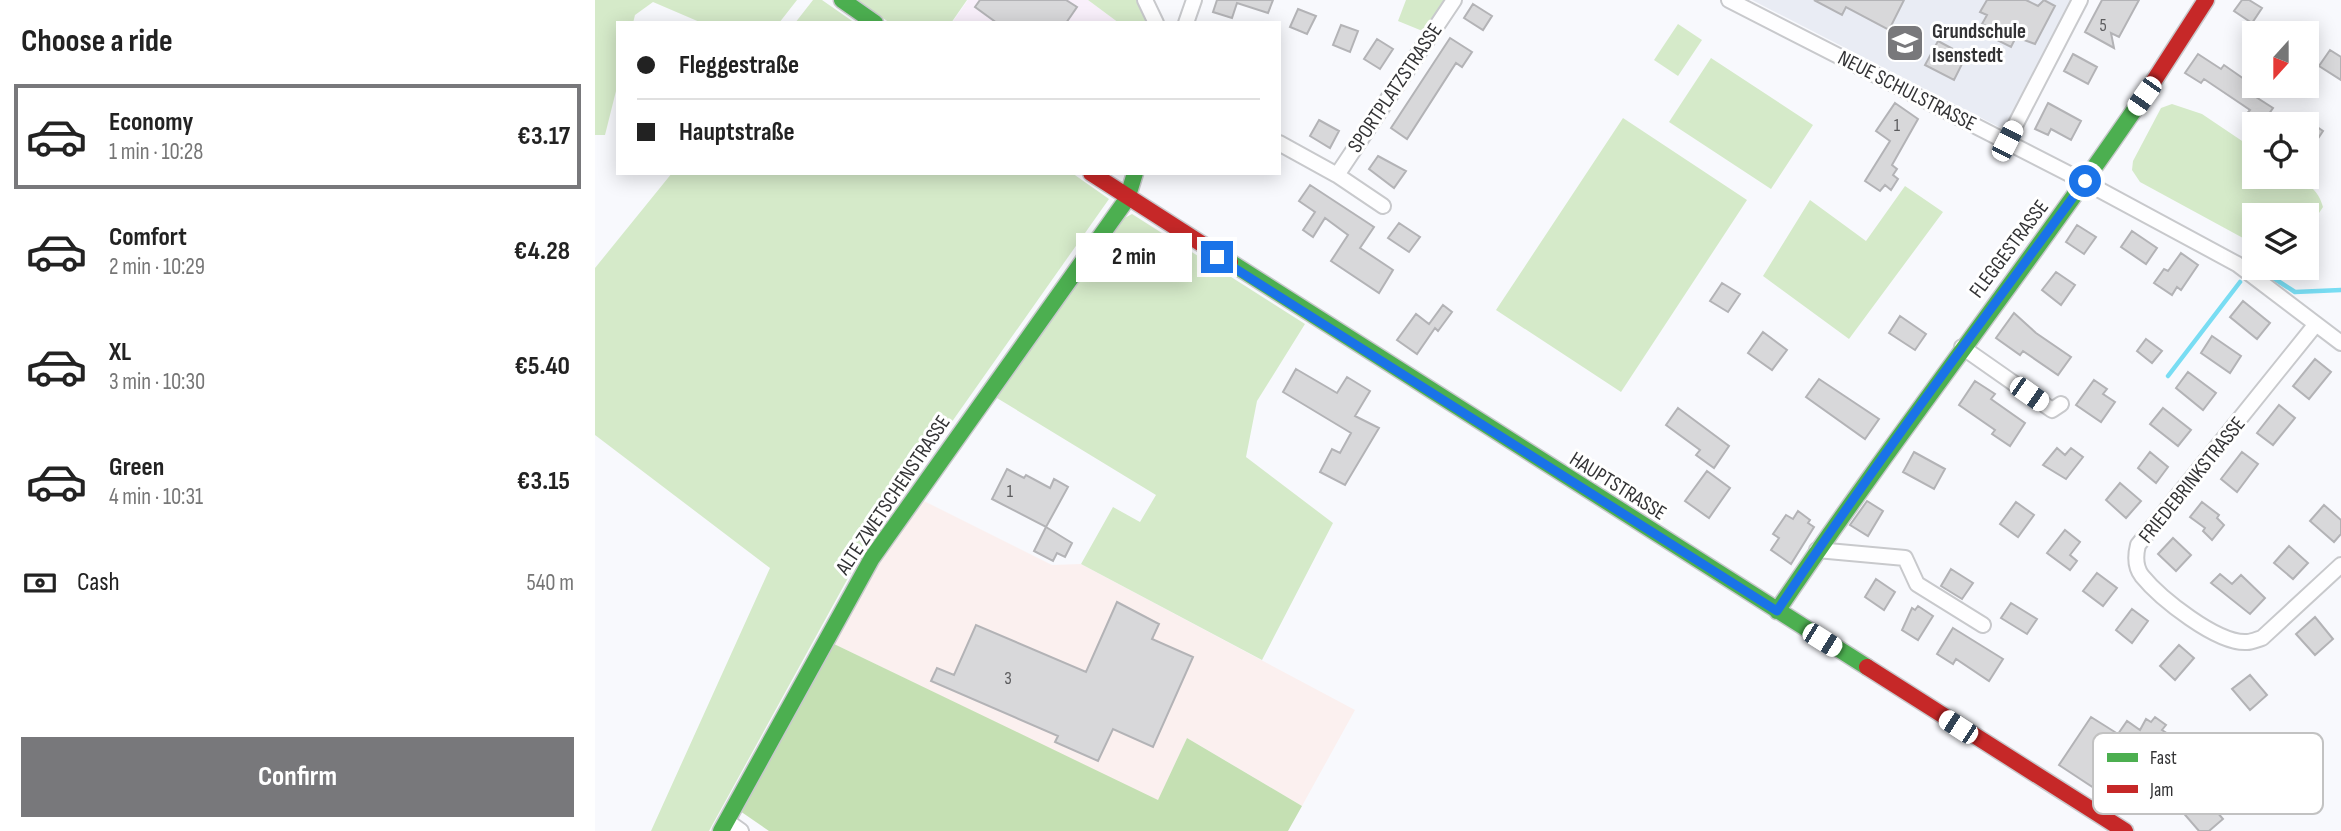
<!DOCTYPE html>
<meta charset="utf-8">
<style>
body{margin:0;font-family:"Sofia Sans Condensed",sans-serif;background:#f2f2f2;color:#222;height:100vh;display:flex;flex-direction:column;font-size:26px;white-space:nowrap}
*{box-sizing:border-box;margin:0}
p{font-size:23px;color:#767676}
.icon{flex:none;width:38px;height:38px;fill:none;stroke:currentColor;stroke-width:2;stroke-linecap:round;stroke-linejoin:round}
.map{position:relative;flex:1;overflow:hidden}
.drawer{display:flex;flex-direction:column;background:#fff;width:595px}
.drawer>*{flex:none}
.hud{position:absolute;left:21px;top:21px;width:665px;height:154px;border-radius:0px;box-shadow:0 4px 18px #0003;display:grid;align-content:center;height:154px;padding:0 21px;background:#fff}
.needle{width:46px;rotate:201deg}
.buttons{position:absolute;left:1647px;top:21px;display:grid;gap:14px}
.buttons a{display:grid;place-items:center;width:77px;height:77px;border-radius:0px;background:#fff;box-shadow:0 4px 18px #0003;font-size:35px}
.end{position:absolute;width:32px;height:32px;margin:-16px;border:9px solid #1a73e8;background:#fff;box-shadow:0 0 0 4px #fff}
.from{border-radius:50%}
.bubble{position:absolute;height:49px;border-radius:0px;background:#fff;box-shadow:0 4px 18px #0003;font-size:23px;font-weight:700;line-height:49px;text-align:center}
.car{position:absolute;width:21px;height:42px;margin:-21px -10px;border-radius:9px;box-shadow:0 0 5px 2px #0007;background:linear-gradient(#fff 24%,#345 0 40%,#fff 0 76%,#345 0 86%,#fff 0)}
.hud b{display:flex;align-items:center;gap:24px;height:66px;font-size:26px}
.hud b+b{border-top:2px solid #e0e0e0}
.hud i{width:18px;height:18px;background:#222}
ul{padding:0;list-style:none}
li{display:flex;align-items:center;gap:21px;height:105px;margin:0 14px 10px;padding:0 7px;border:4px solid transparent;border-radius:0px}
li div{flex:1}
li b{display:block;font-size:26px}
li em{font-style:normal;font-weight:700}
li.selected{border-color:#78787b}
li>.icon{width:63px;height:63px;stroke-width:1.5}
h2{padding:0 21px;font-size:32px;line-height:84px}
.pay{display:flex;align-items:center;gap:18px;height:77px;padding:0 21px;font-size:26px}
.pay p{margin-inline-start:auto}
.primary-button{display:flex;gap:14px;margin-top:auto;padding:14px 21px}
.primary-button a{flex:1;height:80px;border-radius:0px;background:#78787b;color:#fff;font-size:28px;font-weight:700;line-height:80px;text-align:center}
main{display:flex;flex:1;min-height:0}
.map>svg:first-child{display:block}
.commercial{fill:#f9f0fb}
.industrial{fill:#fbf0ef}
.built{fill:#e9ecf4}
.green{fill:#d5eac9}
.forest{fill:#c5e0b3}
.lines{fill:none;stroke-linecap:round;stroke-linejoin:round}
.stream{stroke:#79ddf3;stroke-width:4.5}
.building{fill:#d8d8da;stroke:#b3b3b6;stroke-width:2;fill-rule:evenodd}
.street-casing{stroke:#c8c9cc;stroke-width:18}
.fast-casing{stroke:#c8c9cc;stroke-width:19}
.jam-casing{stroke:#c8c9cc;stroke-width:19}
.street{stroke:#fefeff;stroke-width:14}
.fast{stroke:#4caf50;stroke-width:16}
.jam{stroke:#c62828;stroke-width:16}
.route{stroke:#1a73e8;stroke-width:9}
.labels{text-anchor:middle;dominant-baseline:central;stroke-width:6;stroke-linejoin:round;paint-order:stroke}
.number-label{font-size:18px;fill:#5c5c5e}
.poi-label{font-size:21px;font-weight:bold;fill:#333335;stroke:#fff;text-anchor:start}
.street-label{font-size:21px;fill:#333335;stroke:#fff}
.key{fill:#fff;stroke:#c2c2c2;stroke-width:2}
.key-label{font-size:19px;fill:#333335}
</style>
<main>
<section class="drawer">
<h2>Choose a ride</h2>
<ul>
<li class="selected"><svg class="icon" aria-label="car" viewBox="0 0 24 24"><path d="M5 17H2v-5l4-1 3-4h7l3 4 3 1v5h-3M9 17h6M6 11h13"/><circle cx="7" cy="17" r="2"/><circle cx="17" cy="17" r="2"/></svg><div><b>Economy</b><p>1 min · 10:28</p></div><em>€3.17</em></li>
<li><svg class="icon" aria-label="car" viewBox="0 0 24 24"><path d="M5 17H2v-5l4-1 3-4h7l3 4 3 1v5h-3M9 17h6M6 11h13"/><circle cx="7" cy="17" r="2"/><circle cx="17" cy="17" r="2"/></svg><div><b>Comfort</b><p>2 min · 10:29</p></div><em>€4.28</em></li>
<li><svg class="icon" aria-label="car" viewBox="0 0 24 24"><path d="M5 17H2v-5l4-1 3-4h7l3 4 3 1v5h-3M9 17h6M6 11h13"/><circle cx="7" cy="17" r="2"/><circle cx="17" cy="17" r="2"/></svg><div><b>XL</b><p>3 min · 10:30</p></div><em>€5.40</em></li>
<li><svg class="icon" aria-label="car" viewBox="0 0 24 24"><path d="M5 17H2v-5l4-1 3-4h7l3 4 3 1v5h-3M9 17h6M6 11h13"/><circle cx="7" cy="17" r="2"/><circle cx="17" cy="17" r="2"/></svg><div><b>Green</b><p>4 min · 10:31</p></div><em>€3.15</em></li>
</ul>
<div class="pay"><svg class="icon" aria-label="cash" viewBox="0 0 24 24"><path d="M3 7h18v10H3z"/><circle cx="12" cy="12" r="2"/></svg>Cash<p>540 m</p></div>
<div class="primary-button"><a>Confirm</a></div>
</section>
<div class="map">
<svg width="1746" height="831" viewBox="0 0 1746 831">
<rect width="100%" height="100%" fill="#f8f9fd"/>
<path class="commercial" d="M373,0H493L524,23H357Z"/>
<path class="industrial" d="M325,499L457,565L486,564L760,710L707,806L592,738L563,801L237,643L283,558Z"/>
<path class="built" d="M1157,0H1481L1416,123L1404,127Z"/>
<path class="green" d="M0,0H202L184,23H107L58,2L40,15L38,23H23V83L10,135H0Z
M218,0H227L260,23H200Z
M262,0H372L356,23H295Z
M493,0H541L552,23H524Z
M811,0H851L832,29L825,30L803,21Z
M1083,24L1107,40L1083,76L1059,60Z
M1116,58L1218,125L1176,189L1074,122Z
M1577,104L1607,114L1659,149V177C1687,177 1719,174 1728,207L1712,231V215H1659V244L1545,182L1537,170L1538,161L1566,108Z
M1028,118L1152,200L1026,392L901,310Z
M77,173H477L514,199L275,538L114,831H56L175,568L0,435V268Z
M1310,186L1348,212L1254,339L1168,276L1215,200L1271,241Z
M537,214L710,324L662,401L651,457L738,523L667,660L486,564L518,507L545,522L561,495L397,395L522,222Z"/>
<path class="forest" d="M237,643L563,800L592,738L707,806L693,831H174L145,811Z"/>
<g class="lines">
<path class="stream" d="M1658,264L1659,265
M1663,268L1700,292L1746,290
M1573,376L1645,282"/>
</g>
<path class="building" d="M385,0H471L482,7L471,23H402L380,7Z
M622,0H678L673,13L642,3L637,18L618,12Z
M1219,0H1309L1294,30L1251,7L1247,15Z
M1392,0H1431L1443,6L1449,0L1460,6L1440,44L1421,37L1416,47L1396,37L1399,30L1387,24L1392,15L1385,12Z
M1507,0H1544L1524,37L1516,33L1519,48L1490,32Z
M1647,0H1654L1667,8L1657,23L1639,11Z
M878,4L897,16L888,30L869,18Z
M703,9L721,16L712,34L695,27Z
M746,25L763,31L755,52L738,45Z
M855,38L877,52L867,67L861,63L812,139L796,128Z
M782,39L798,49L785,69L769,59Z
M1343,41L1371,56L1359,80L1330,65Z
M1735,50L1746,57V80L1724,66Z
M1478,54L1502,67L1493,84L1469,71Z
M1603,54L1626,69L1629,65L1649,79L1654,84L1650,90L1678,108L1667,124L1650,116L1655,110L1609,79L1606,83L1590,73Z
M1300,103L1323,119L1297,165L1302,169L1298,175L1303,179L1296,190L1290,185L1285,191L1270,181L1295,141L1281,131Z
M1453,103L1486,121L1476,140L1456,129L1453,135L1440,129Z
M724,120L744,131L735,148L715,136Z
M1712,120L1728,131L1712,155Z
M783,156L811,171L799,188L774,169Z
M715,185L779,227L765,248L798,270L784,293L736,261L753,235L730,218L718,237L708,230L720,212L704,201Z
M804,223L825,237L814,252L793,238Z
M1482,225L1501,237L1489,254L1471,242Z
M1537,231L1562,248L1551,264L1526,247Z
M1586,253L1603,265L1586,290L1582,287L1577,295L1559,283L1569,269L1573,271Z
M1461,272L1480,285L1466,305L1447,290Z
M1127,283L1145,294L1133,312L1115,301Z
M1648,301L1675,323L1662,339L1635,317Z
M848,305L857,312L843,331L840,328L822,354L802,340L821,314L834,324Z
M1419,313L1441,333L1476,357L1463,375L1428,351L1425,355L1401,338Z
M1305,316L1331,334L1320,350L1294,333Z
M1168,332L1192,350L1177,370L1153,353Z
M1617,336L1646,356L1635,373L1606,353Z
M1551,339L1567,351L1557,363L1542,351Z
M1720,359L1736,372L1714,399L1698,386Z
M701,369L742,393L752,377L775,391L760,416L784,428L750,485L725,472L737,449L745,453L756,433L688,392Z
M1593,372L1621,393L1608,410L1581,388Z
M1224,379L1284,419L1270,439L1211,397Z
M1499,380L1512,389L1508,394L1520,402L1506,422L1481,405Z
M1380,381L1400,394L1396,399L1430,423L1415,446L1397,434L1400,430L1364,405Z
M1684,405L1700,418L1678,445L1662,433Z
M1083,408L1134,446L1119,468L1101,455L1105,450L1071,425Z
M1568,408L1596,430L1583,446L1555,424Z
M1462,448L1470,455L1476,448L1488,457L1471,479L1448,465Z
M1319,452L1350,469L1339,489L1308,472Z
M1555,452L1573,467L1561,483L1543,468Z
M1647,452L1663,464L1642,492L1626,479Z
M412,469L429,478L431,475L455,488L459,479L473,487L451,527L397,499Z
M1112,471L1135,488L1114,518L1090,501Z
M1525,483L1546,501L1531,518L1511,500Z
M1272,501L1288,511L1273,536L1255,525Z
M1421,502L1439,515L1423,537L1405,524Z
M1607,502L1624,515L1622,518L1629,525L1617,540L1608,531L1610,528L1595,517Z
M1729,505L1746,520V534L1739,542L1715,521Z
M1203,511L1215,520L1213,523L1219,527L1196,564L1176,550L1184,538L1178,534L1191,515L1198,519Z
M451,527L477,543L470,557L462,553L458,561L439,551Z
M1470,530L1485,542L1475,555L1482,561L1475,570L1452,553Z
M1578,538L1596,555L1581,571L1563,554Z
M1694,546L1713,563L1698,579L1679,563Z
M1356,569L1378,583L1367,599L1346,586Z
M1502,573L1522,588L1508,606L1488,591Z
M1625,574L1637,584L1646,575L1670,598L1655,614L1616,583Z
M1281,579L1300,592L1289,610L1270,597Z
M522,602L564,624L557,639L598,657L558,747L518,729L503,761L460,742L463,736L336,681L342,668L359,675L381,625L491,672Z
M1416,603L1442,619L1432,634L1406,618Z
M1323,606L1338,616L1323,640L1307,630L1317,608L1320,610Z
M1537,609L1553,621L1537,643L1521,630Z
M1720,617L1738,639L1720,655L1701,634Z
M1358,628L1408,659L1394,681L1361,659L1358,664L1342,654Z
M1584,645L1599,658L1580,680L1565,666Z
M1655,675L1672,695L1655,710L1637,689Z
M1496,717L1523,734L1532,721L1545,730L1551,719L1556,722L1560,717L1571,725L1567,730L1601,752L1594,763L1578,753L1543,807L1539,803L1534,811L1464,765ZM1550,734L1569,746L1549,777L1530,764Z
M1592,777L1628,819L1614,831H1604L1572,794Z"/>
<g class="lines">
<defs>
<path id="street" d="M550,0L561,23
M1134,0L1490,182L1642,264L1746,343
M591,23L599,0
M1412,141L1485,0
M684,143L742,175L788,206
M742,175L859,0
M1721,324L1543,545C1540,557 1540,567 1547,576C1565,598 1622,644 1652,642C1657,642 1663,639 1667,638L1746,565
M1367,347L1457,410L1466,404
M1222,550L1310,558L1322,584L1388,625
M132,821L146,831"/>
<path id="fast" d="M247,0L280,23
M635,262L1272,667
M1182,611C1301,434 1433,267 1553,90
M126,831L277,558L532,199L540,173"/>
<path id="jam" d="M1553,90L1611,0
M496,173L635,262
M1272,667L1530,831"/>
</defs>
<use href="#street" class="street-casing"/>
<use href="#fast" class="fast-casing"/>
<use href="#jam" class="jam-casing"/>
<use href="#street" class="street"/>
<use href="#fast" class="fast"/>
<use href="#jam" class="jam"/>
</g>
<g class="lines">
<path class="route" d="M622,257L1182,611C1279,464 1386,323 1490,181"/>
</g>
<defs>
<symbol id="school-square" viewBox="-11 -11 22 22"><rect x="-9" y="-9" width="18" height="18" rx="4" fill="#78787b" stroke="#fff"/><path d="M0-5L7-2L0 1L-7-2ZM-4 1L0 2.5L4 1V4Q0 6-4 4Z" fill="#fff"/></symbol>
</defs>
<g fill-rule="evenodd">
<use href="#school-square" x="1288" y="21" width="44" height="44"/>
</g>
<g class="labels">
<g class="number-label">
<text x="1508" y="25">5</text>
<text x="1302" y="125">1</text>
<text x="415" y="491">1</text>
<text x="413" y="678">3</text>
</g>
<g class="poi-label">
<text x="1337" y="31">Grundschule<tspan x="1337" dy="24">Isenstedt</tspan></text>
</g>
<g class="street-label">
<text transform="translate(800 88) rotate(-56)">SPORTPLATZSTRASSE</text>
<text transform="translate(1312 91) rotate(27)">NEUE SCHULSTRASSE</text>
<text transform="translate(1414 249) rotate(-53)">FLEGGESTRASSE</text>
<text transform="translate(1597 480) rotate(-51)">FRIEDEBRINKSTRASSE</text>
<text transform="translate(1023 486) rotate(32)">HAUPTSTRASSE</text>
<text transform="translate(298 495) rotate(-56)">ALTE ZWETSCHENSTRASSE</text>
</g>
</g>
<rect x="1498" y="733" width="230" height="81" rx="10" class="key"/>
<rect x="1512" y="753" width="31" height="9" fill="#4caf50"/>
<rect x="1512" y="785" width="31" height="8" fill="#c62828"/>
<g class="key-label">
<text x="1555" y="764">Fast</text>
<text x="1555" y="796">Jam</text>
</g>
</svg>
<div class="buttons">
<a><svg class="needle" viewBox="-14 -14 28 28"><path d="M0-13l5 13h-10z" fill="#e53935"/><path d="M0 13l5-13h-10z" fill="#767676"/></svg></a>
<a><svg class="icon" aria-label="locate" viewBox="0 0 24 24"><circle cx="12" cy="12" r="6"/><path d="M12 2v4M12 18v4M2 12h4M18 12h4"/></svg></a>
<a><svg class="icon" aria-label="layers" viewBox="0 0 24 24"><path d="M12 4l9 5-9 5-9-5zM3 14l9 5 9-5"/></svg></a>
</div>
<i class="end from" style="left:1490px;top:181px"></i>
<i class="end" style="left:622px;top:257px"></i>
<div class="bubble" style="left:481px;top:233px;width:116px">2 min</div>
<i class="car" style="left:1549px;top:96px;rotate:215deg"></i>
<i class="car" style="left:1412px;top:141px;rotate:27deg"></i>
<i class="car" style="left:1434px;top:394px;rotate:125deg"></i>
<i class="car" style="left:1227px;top:640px;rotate:122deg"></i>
<i class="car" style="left:1363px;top:727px;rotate:303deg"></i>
<div class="hud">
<b><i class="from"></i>Fleggestraße</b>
<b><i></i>Hauptstraße</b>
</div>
</div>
</main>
